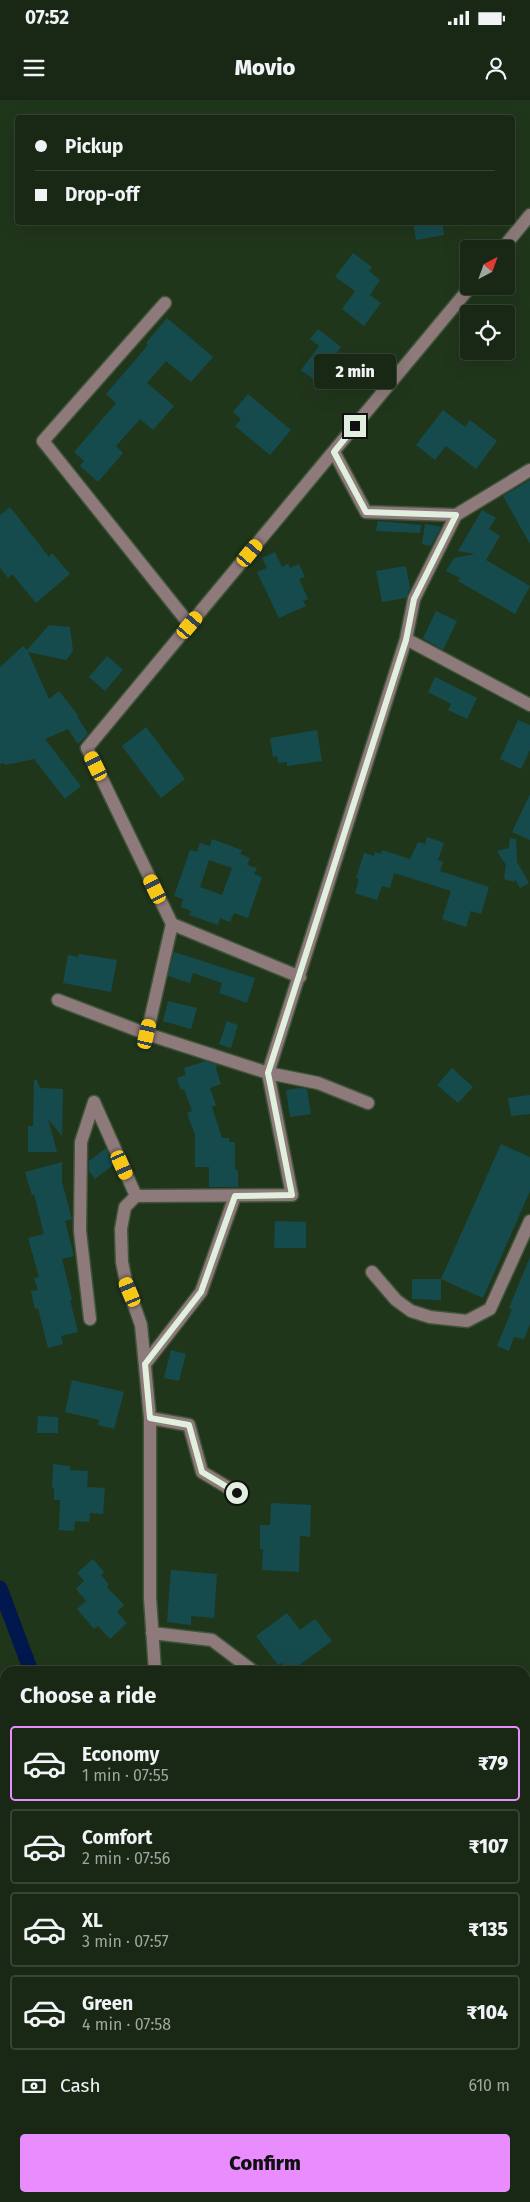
<!DOCTYPE html>
<meta charset="utf-8">
<style>
body{margin:0;font-family:"Fira Sans",sans-serif;background:#21301d;color:#f1f3f6;height:100vh;display:flex;flex-direction:column;font-size:19px;white-space:nowrap}
*{box-sizing:border-box;margin:0}
p{font-size:16px;color:#9fa6a0}
.icon{flex:none;width:28px;height:28px;fill:none;stroke:currentColor;stroke-width:2;stroke-linecap:round;stroke-linejoin:round}
.map{position:relative;flex:1;overflow:hidden}
.sheet{position:absolute;left:0px;top:1566px;width:530px;height:536px;display:flex;flex-direction:column;background:#182814;border-radius:15px 15px 0 0;box-shadow:0 5px 20px #0002,0 0 0 1px #364434}
.sheet>*{flex:none}
.hud{position:absolute;left:15px;top:15px;width:500px;height:110px;border-radius:5px;box-shadow:0 5px 20px #0002,0 0 0 1px #364434;display:grid;align-content:center;height:110px;padding:0 20px;background:#182814}
.needle{width:32px;rotate:41deg}
.buttons{position:absolute;left:460px;top:140px;display:grid;gap:10px}
.buttons a{display:grid;place-items:center;width:55px;height:55px;border-radius:5px;background:#182814;box-shadow:0 5px 20px #0002,0 0 0 1px #364434;font-size:25px}
.end{position:absolute;width:22px;height:22px;margin:-11px;border:6px solid #e1f0de;background:#111;box-shadow:0 0 0 2px #111}
.from{border-radius:50%}
.bubble{position:absolute;height:35px;border-radius:5px;background:#182814;box-shadow:0 5px 20px #0002,0 0 0 1px #364434;font-size:16px;font-weight:800;line-height:35px;text-align:center}
.car{position:absolute;width:15px;height:30px;margin:-15px -8px;border-radius:6px;box-shadow:0 0 4px 1px #0007;background:linear-gradient(#f5c518 24%,#345 0 40%,#f5c518 0 76%,#345 0 86%,#f5c518 0)}
.hud b{display:flex;align-items:center;gap:18px;height:48px;font-size:19px}
.hud b+b{border-top:1px solid #364434}
.hud i{width:12px;height:12px;background:#f1f3f6}
ul{padding:0;list-style:none}
li{display:flex;align-items:center;gap:15px;height:75px;margin:0 10px 8px;padding:0 10px;border:2px solid #364434;border-radius:5px}
li div{flex:1}
li b{display:block;font-size:19px}
li em{font-style:normal;font-weight:800}
li.active{border-color:#e98dfe}
li>.icon{width:45px;height:45px;stroke-width:1.5}
h2{padding:0 20px;font-size:22px;line-height:60px}
.pay{display:flex;align-items:center;gap:12px;height:55px;padding:0 20px;font-size:19px}
.pay p{margin-inline-start:auto}
.primary-button{display:flex;gap:10px;margin-top:auto;padding:10px 20px}
.primary-button a{flex:1;height:58px;border-radius:5px;background:#e98dfe;color:#111;font-size:20px;font-weight:800;line-height:58px;text-align:center}
.status{display:flex;justify-content:space-between;align-items:center;height:35px;padding:0 25px;background:#182814;direction:ltr}
.status svg{height:14px;fill:currentColor}
header{display:flex;justify-content:space-between;align-items:center;height:65px;padding:0 20px;background:#182814;font-size:22px;font-weight:800}
.map>svg:first-child{display:block}
.lines{fill:none;stroke-linecap:round;stroke-linejoin:round}
.canal{stroke:#00184d;stroke-width:15}
.building{fill:#164b4e;fill-rule:evenodd}
.minor-casing{stroke:#3f543a;stroke-width:15}
.minor{stroke:#8e7a7a;stroke-width:12}
.route{stroke:#e1f0de;stroke-width:6}
</style>
<div class="status"><b>07:52</b><svg viewBox="0 0 49 12"><path d="M0 12V9h3v3zM5 12V6h3v6zM10 12V3h3v9zM15 12V0h3v12zM26 1h20v11H26zM47 4h2v5h-2z"/></svg></div>
<header><svg class="icon" aria-label="menu" viewBox="0 0 24 24"><path d="M4 6h16M4 12h16M4 18h16"/></svg>Movio<svg class="icon" aria-label="person" viewBox="0 0 24 24"><circle cx="12" cy="8" r="4"/><path d="M4 21q1-7 8-7t8 7"/></svg></header>
<div class="map">
<svg width="530" height="2102" viewBox="0 0 530 2102">
<rect width="100%" height="100%" fill="#20361b"/>
<g class="lines">
<path class="canal" d="M0,1488L31,1571
M525,1882L530,1884"/>
</g>
<path class="building" d="M413,122H442L444,135L416,140Z
M353,153L372,167L369,171L380,180L370,195L381,203L364,226L342,209L355,191L335,177Z
M167,218L213,257L191,282L166,261L147,283L174,306L153,330L140,319L116,346L123,353L98,382L80,366L84,361L74,352L116,303L106,294L148,245L146,243Z
M318,229L341,247L316,281L301,270L319,246L310,239Z
M248,294L291,330L270,355L235,326L241,319L233,312Z
M443,310L465,327L470,320L497,341L476,369L446,346L435,360L416,345Z
M530,380V444L503,396Z
M10,407L49,457L52,453L70,474L36,503L12,474L8,478L0,468V415Z
M482,410L496,418L489,429L500,436L486,460L530,486L515,514L458,481L460,478L446,471L454,458L475,454L458,451Z
M378,421L421,425L420,433L376,431Z
M425,424L441,427L431,446L422,444Z
M275,452L282,467L288,464L290,468L299,464L305,477L299,479L308,499L303,501L306,506L279,518L257,472L267,468L262,458Z
M406,466L410,488L406,498L382,502L376,471Z
M436,511L457,521L443,550L423,538Z
M49,525L70,527L73,551L66,560L28,552L49,599L59,591L78,615L77,616L88,634L78,644L68,629L45,639L81,686L65,699L34,659L5,665L4,663L0,664V567L23,546L27,550Z
M107,556L123,570L105,591L89,577Z
M435,577L477,598L467,619L448,610L451,604L428,592Z
M518,620L530,625V650L521,669L500,659Z
M146,627L185,679L161,698L122,646Z
M317,630L322,661L287,666V662L278,663L277,656L273,657L270,638Z
M530,694V740L512,732Z
M427,737L444,743L438,760L443,762L440,771L489,787L481,814L471,811L466,827L442,819L451,791L394,773L390,788L382,786L377,800L355,793L359,779L356,778L364,753L374,756L375,752L381,754L382,750L410,759L418,742L425,744Z
M510,738L516,739L517,762L529,783L520,788L515,779L514,782L504,779L506,765L497,751L509,748Z
M212,739L242,750L240,754L250,758L247,765L257,768L254,774L262,777L248,818L234,813L230,822L220,818L218,825L189,815L191,811L181,807L183,799L174,796L190,750L197,752L200,743L210,746ZM209,760L232,768L222,795L200,787Z
M174,852L255,878L247,903L219,893L222,883L193,873L190,883L168,876Z
M79,854L117,860L111,892L63,883L68,855L78,857Z
M168,901L197,908L191,929L163,921Z
M227,921L238,925L231,948L219,944Z
M206,961L217,965L216,969L221,984L210,988L216,1005L212,1007L222,1038H229V1042H235V1070H238V1087H209V1067H195V1035L187,1013L192,1011L184,989L181,990L177,978L186,975L184,968Z
M452,968L473,987L458,1003L437,985Z
M34,980H37L40,988L63,989L62,1036L48,1019L57,1052H28V1026H33Z
M301,988L307,989L311,1014L290,1017L286,990Z
M530,995V1014L511,1016L508,998Z
M501,1044L530,1057V1091L483,1198L441,1179Z
M106,1048L113,1065L95,1079L89,1071V1061Z
M62,1062V1082L72,1119L65,1121L74,1156L62,1159L72,1199L70,1200L78,1232L61,1236L63,1244L48,1248L38,1208L35,1209L31,1191L38,1190L34,1178L39,1177L28,1138L44,1134L34,1094L32,1095L25,1072Z
M275,1121L306,1122V1148H274Z
M530,1157V1224L524,1239L514,1237L509,1251L497,1246L512,1209L509,1208Z
M412,1179H441V1200L412,1199Z
M171,1250L186,1254L179,1281L164,1278Z
M72,1280L124,1292L114,1329L98,1325L99,1320L65,1312Z
M38,1316L58,1317V1333H37Z
M53,1364L70,1366V1370L88,1371L87,1387L105,1388L103,1414L90,1413L89,1422L75,1421L74,1431L59,1430L60,1400H54V1388L52,1387Z
M271,1403L311,1405L310,1437L300,1436L299,1472L262,1470L263,1449H260V1425H270Z
M93,1459L104,1472L101,1475L109,1485L107,1487L124,1505L117,1512L127,1523L110,1539L98,1526L94,1529L77,1509L86,1501L76,1489L84,1481L77,1473Z
M171,1470L217,1474L214,1518L191,1516V1525L167,1522Z
M287,1513L300,1530L315,1519L332,1541L291,1571H288L281,1563L278,1565L256,1536Z"/>
<g class="lines">
<defs>
<path id="minor" d="M502,149L530,115
M165,203L43,341L190,525
M334,352L366,412L456,415
M406,539L530,605
M172,824L300,877
M58,900L147,934L268,973L318,983L368,1003
M147,934L172,824L87,648L471,186
M94,1002L136,1096L292,1095L268,973L406,539L414,499L456,415L530,370
M136,1096L125,1107L121,1129L122,1162L126,1182L141,1225L150,1318V1498L155,1571
M372,1172L396,1200L411,1211L430,1217L467,1221L490,1209L530,1121
M90,1219L80,1131L81,1042L94,1002
M145,1264L201,1192L235,1096
M150,1318L189,1325L202,1372L237,1393
M152,1533L212,1540L253,1571
M525,1748L530,1747
M124,2098L129,2102
M333,2098L338,2102
M65,2102L69,2098"/>
</defs>
<use href="#minor" class="minor-casing"/>
<use href="#minor" class="minor"/>
</g>
<g class="lines">
<path class="route" d="M237,1393L202,1372L189,1325L150,1318L145,1264L201,1192L235,1096L292,1095L268,973L406,540L414,499L456,415L366,412L334,352L355,326"/>
</g>
</svg>
<div class="buttons">
<a><svg class="needle" viewBox="-14 -14 28 28"><path d="M0-13l5 13h-10z" fill="#e53935"/><path d="M0 13l5-13h-10z" fill="#9fa6a0"/></svg></a>
<a><svg class="icon" aria-label="locate" viewBox="0 0 24 24"><circle cx="12" cy="12" r="6"/><path d="M12 2v4M12 18v4M2 12h4M18 12h4"/></svg></a>
</div>
<i class="end from" style="left:237px;top:1393px"></i>
<i class="end" style="left:355px;top:326px"></i>
<div class="bubble" style="left:314px;top:254px;width:82px">2 min</div>
<i class="car" style="left:250px;top:453px;rotate:40deg"></i>
<i class="car" style="left:190px;top:525px;rotate:40deg"></i>
<i class="car" style="left:96px;top:666px;rotate:334deg"></i>
<i class="car" style="left:155px;top:789px;rotate:334deg"></i>
<i class="car" style="left:147px;top:934px;rotate:13deg"></i>
<i class="car" style="left:122px;top:1065px;rotate:156deg"></i>
<i class="car" style="left:130px;top:1192px;rotate:337deg"></i>
<div class="hud">
<b><i class="from"></i>Pickup</b>
<b><i></i>Drop-off</b>
</div>
<section class="sheet">
<h2>Choose a ride</h2>
<ul>
<li class="active"><svg class="icon" aria-label="car" viewBox="0 0 24 24"><path d="M5 17H2v-5l4-1 3-4h7l3 4 3 1v5h-3M9 17h6M6 11h13"/><circle cx="7" cy="17" r="2"/><circle cx="17" cy="17" r="2"/></svg><div><b>Economy</b><p>1 min · 07:55</p></div><em>₹79</em></li>
<li><svg class="icon" aria-label="car" viewBox="0 0 24 24"><path d="M5 17H2v-5l4-1 3-4h7l3 4 3 1v5h-3M9 17h6M6 11h13"/><circle cx="7" cy="17" r="2"/><circle cx="17" cy="17" r="2"/></svg><div><b>Comfort</b><p>2 min · 07:56</p></div><em>₹107</em></li>
<li><svg class="icon" aria-label="car" viewBox="0 0 24 24"><path d="M5 17H2v-5l4-1 3-4h7l3 4 3 1v5h-3M9 17h6M6 11h13"/><circle cx="7" cy="17" r="2"/><circle cx="17" cy="17" r="2"/></svg><div><b>XL</b><p>3 min · 07:57</p></div><em>₹135</em></li>
<li><svg class="icon" aria-label="car" viewBox="0 0 24 24"><path d="M5 17H2v-5l4-1 3-4h7l3 4 3 1v5h-3M9 17h6M6 11h13"/><circle cx="7" cy="17" r="2"/><circle cx="17" cy="17" r="2"/></svg><div><b>Green</b><p>4 min · 07:58</p></div><em>₹104</em></li>
</ul>
<div class="pay"><svg class="icon" aria-label="cash" viewBox="0 0 24 24"><path d="M3 7h18v10H3z"/><circle cx="12" cy="12" r="2"/></svg>Cash<p>610 m</p></div>
<div class="primary-button"><a>Confirm</a></div>
</section>
</div>
